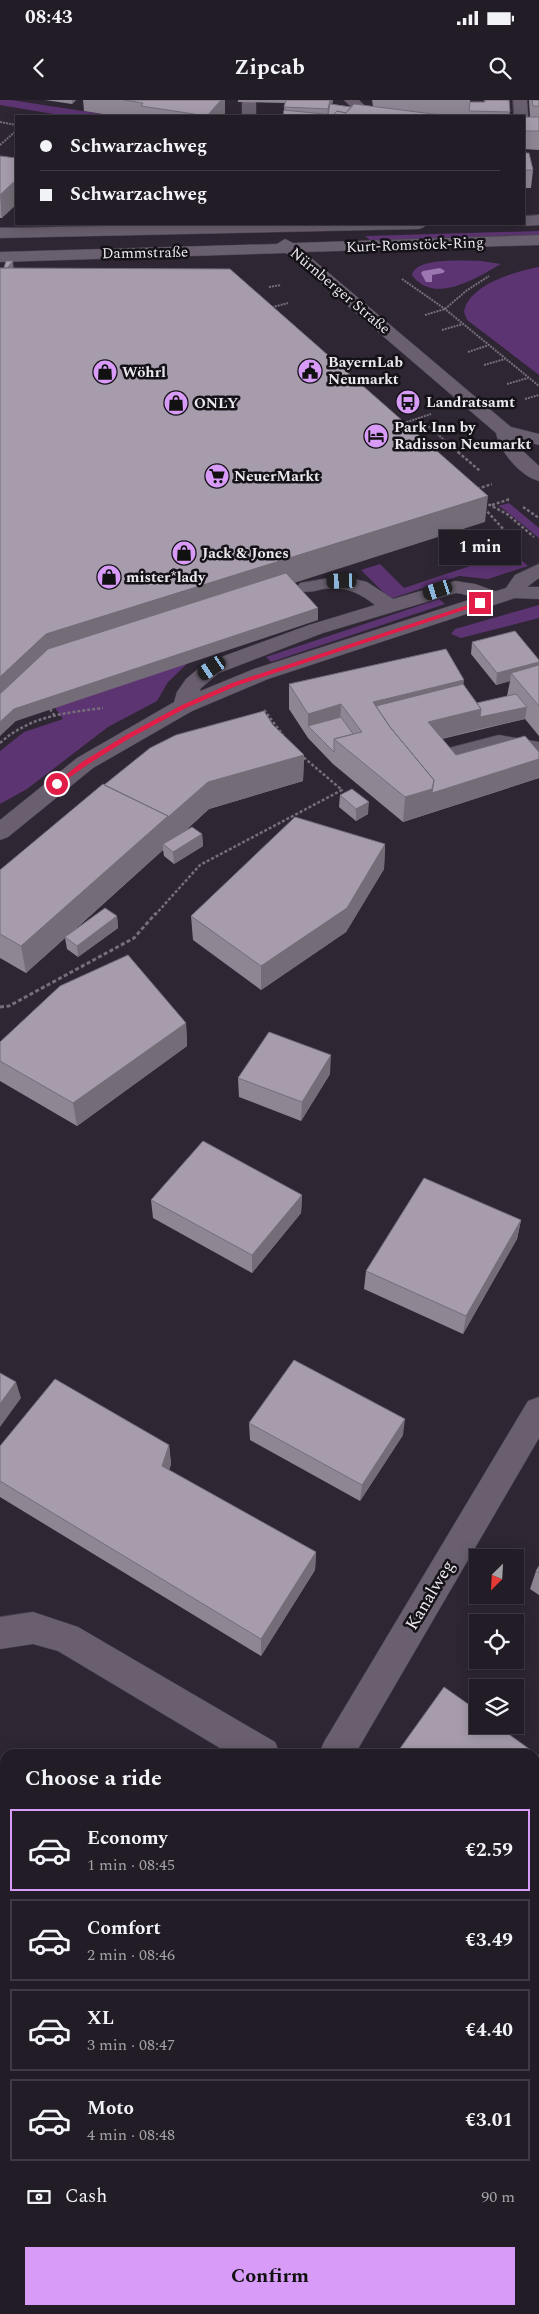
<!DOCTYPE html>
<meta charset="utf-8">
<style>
body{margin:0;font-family:Spectral,serif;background:#2a252e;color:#f1f3f6;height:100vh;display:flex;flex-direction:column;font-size:19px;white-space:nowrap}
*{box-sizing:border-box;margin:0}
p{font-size:16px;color:#a2a1a7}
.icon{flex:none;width:28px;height:28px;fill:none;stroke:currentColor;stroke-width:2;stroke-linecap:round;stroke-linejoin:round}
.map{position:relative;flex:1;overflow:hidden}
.drawer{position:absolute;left:0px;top:1649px;width:540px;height:566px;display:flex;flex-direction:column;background:#221c26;border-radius:15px 15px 0 0;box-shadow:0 2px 12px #0003,0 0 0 1px #3f3a43}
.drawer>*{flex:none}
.banner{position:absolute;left:15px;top:15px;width:510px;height:110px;border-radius:0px;box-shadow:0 2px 12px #0003,0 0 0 1px #3f3a43;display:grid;align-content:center;height:110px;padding:0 25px;background:#221c26}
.needle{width:32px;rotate:204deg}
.buttons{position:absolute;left:469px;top:1449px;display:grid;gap:10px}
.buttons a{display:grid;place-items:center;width:55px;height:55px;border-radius:0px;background:#221c26;box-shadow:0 2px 12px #0003,0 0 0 1px #3f3a43;font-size:25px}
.end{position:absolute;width:22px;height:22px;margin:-11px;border:6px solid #e11d48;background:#fff;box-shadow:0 0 0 2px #fff}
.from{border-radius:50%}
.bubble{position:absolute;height:35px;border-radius:0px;background:#221c26;box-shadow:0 2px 12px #0003,0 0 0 1px #3f3a43;font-size:16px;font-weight:700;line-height:35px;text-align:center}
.car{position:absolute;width:15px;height:30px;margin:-15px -8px;border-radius:6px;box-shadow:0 0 4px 1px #0007;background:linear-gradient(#222 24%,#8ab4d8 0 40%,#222 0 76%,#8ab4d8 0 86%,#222 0)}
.banner b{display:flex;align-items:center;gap:18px;height:48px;font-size:19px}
.banner b+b{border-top:1px solid #3f3a43}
.banner i{width:12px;height:12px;background:#f1f3f6}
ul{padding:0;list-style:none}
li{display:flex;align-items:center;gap:15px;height:82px;margin:0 10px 8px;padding:0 15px;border:2px solid #3f3a43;border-radius:0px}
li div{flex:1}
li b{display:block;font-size:19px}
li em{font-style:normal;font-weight:700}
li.selected{border-color:#d89bf8}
li>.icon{width:45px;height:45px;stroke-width:1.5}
h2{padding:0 25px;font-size:22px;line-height:60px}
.pay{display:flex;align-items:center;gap:12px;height:55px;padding:0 25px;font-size:19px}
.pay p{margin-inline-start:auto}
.cta{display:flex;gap:10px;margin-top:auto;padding:10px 25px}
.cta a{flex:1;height:58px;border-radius:0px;background:#d89bf8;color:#111;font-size:20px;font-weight:700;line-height:58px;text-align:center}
.status{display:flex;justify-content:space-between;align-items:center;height:35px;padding:0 25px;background:#221c26;direction:ltr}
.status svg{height:14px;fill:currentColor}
header{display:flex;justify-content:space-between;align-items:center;height:65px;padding:0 25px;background:#221c26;font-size:22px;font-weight:700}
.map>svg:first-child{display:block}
.green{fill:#5d3472}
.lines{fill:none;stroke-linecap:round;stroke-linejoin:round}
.stream{fill:#9c78b0;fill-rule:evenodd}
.service-casing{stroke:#4a434e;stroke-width:1}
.minor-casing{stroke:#4a434e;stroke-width:1}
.secondary-casing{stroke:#4a434e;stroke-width:1}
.path-far2{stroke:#766f7a;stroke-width:2;stroke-dasharray:2 1;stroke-linecap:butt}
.path-far1{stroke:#766f7a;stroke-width:2.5;stroke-dasharray:3 2;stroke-linecap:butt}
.path{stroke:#766f7a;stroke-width:3;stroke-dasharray:4 2.5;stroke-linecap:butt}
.service{fill:#695f6e;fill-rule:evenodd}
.minor{fill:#695f6e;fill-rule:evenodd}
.secondary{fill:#695f6e;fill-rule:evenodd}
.wall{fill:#8f8694}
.shaded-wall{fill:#746d78}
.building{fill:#a69cac;stroke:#746d78}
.route{fill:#e11d48}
.labels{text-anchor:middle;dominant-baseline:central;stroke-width:5;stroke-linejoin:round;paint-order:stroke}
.far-street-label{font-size:15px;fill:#ede8f0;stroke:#141117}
.far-poi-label{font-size:15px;font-weight:bold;fill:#ede8f0;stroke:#141117;text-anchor:start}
.street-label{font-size:18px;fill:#ede8f0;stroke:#141117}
</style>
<div class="status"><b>08:43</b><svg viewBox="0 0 49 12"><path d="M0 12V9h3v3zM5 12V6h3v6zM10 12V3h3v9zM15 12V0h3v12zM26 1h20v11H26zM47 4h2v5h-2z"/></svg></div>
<header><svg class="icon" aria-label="back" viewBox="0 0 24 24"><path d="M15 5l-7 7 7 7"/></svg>Zipcab<svg class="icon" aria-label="search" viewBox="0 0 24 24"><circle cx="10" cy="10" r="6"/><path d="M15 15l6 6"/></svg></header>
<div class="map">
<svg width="539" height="2214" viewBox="0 0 539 2214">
<rect width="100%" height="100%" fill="#2e2633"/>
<path class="green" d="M0,0H11L115,16H65L0,5Z
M539,131V135L371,141L365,136Z
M481,161L501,164C478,177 434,206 412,175C416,157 465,161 481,161Z
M539,167V275L467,220L464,212C468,185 516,171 539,167Z
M509,403L539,428V438L502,408L498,406Z
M491,434L528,466L488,479L459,476L390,499L361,470L380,464L404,488L503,455L483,436Z
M297,498L318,520L188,563L168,582L157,601L108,627L27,689L0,704V651L24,632L63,619L55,608L16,621L66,572Z
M439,499L445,504L271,562L266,557Z
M539,505V518L461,538L451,534L455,529Z"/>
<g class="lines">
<path class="stream" d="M440,168L445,171L443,173L432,175V182H426L421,173L423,171Z"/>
<defs>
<path id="service" d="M342,476L367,482L393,499L455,481L475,484L503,494L506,498L503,502C487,506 472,494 456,493L323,533L219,573L201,588L192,611L184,613L176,611L173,606L177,592L186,579L205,563L309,525L375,505C358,492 345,486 323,489C315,491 309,493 300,491L297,487L300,483Z
M499,635L539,642V656L499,649L449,662L441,660L438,655L441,650Z
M535,2100L539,2102V2143L535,2141Z"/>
<path id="minor" d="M244,0H254L256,3V16H242V3Z
M344,0H359L375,16H360Z
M513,0H527L528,16L526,19L524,20V16H514Z
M539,464V478L527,487H539V499L515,498L268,579L192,611L93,668L8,737L0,740V720L77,658L176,601L254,569L506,488L515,475Z
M539,1297V1338L355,1654H319L324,1642L528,1301Z
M33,1512L78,1527L275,1642L280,1654H230L58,1551L33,1544L0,1549V1517Z"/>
<path id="secondary" d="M539,115V125L524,126L518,124H524V116Z
M214,124H427L424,127L419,129L0,138V128Z
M539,135V145L304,152L511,327L539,334V345L516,339L524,352L539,366V381C520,376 500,352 496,333L286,153L0,162V152L277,144L285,139L293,143Z"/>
</defs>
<use href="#service" class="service-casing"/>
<use href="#minor" class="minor-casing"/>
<use href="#secondary" class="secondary-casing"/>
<path class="path-far2" d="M0,22L16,25
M0,45L16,31
M402,179L445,209L539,286
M269,187L281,185
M269,208L288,203
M425,215L445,209L466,191L489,176
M442,230L463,224
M468,252L489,245
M334,264L355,258
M484,265L505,259
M507,284L528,278
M525,299L539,295
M419,318L459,353
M401,324L431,314"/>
<path class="path-far1" d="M458,352L480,371
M477,389L492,384
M484,402L507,414L534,437
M492,405L510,399
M523,407L539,418
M484,408L517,444
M50,609L54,615
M264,610L283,635
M0,643C30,616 64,613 103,608
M155,815L200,765L342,690L302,656"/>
<path class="path" d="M0,907L9,906L134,838L156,813"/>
<use href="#service" class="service"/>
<use href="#minor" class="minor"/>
<use href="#secondary" class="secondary"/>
</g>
<path class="wall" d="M45,0H76L72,4Z
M83,0H225V13L223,16H115L84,11Z
M238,0H333L332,4L351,7L373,6L372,0H470V2H484V0H509L510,12L509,16H283L285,3L238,2Z
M529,0H539V50L524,49V17H530Z
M524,53L533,70L531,88H524Z
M0,56L2,118H0Z
M472,542L539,562V636L525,619L442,639L456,655L539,678L403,722L333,664L308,638L289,609V584H463L477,603L507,596L510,581L496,585L471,554Z
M273,625L304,655L303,681L209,709L184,732L202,734L203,746L174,764L164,756L163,750L69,835L117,816L118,828L78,857L67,849L65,838L26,873L0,858V770L104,685Z
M340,695L368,714L356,721L339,707Z
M385,744L384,769L346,832L261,890L193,840L191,816Z
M186,923L187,946L77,1026L0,981V942Z
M330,974L301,1021L239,997L238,978Z
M302,1095L301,1113L252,1173L153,1118L151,1100Z
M521,1120L517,1139L463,1234L364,1189L366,1171Z
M249,1323L403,1335L360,1401L250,1340Z
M169,1345L171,1364L169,1370L316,1452L315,1470L261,1556L0,1397V1346Z
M539,1466V1495L530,1489L536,1471Z
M0,1664L5,1668V1830L0,1826Z
M539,1837V1920L535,1916V1843Z"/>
<path class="shaded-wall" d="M72,0H76L72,4Z
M220,0H225V13L223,16H207Z
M330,0H333L330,16H327L328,9Z
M16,80V105L2,118L0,95Z
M13,161L14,173L3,170Z
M488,396L485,422L49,561L0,608V577L46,534Z
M318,508V520L16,621L0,636V622L14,609Z
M539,562V570L511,573L510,581L496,585L497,573Z
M464,580L461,605L384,624L373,602Z
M341,604L340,629L308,626V614Z
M527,607L525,619L479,629L426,643L428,622L481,609Z
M304,655L303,681L209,709L170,744L168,717L208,682Z
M539,659V678L403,722L405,697L432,689Z
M369,702L368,714L356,721V709Z
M168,716L170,744H163V750L26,873L21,846Z
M202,734L203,746L174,764L173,752Z
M385,744L384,769L346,832L261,890V866Z
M117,816L118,828L78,857L77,846Z
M186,923L187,946L77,1026L73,1003Z
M331,955L330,974L301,1021L302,1002Z
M302,1095L301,1113L252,1173V1155Z
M521,1120L517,1139L463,1234L466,1216Z
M16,1282L21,1298L0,1327V1304Z
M405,1319L403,1335L360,1401L362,1385Z
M169,1345L171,1364L164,1385L162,1366Z
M316,1452L315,1470L261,1556V1539Z
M539,1702V1706L535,1712V1708Z"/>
<path class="building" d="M124,0H221L207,16L141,6L143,3Z
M286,0H330L328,9L284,7Z
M485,0H509L510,12L469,11L470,2H485Z
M532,0H539V6H533Z
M330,4L351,7L346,13L337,11L333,15H328Z
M354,4L449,16H493H283L284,10L333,15L337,11L346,13Z
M524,17H539V31H524Z
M524,53H529L533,70H524Z
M0,56L16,58V80L0,95Z
M6,161H13L7,168H4Z
M0,168L230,169L488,396L46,534L0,577Z
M286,473L318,508L14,609L0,622V594L48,549Z
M515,531L539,560V562L497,573L472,542Z
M446,549L464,580L373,602L390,627L434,680L432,689L405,697L334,639L362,632L341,604L308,614L289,584Z
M539,565V606L511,573Z
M463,584L481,609L428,622L456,655L525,636L539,652V659L432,693L434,680L390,627L376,606Z
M516,594L527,607L480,617L481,609L477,603Z
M264,611L273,625L304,655L208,682L168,717V716L104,685L150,648L176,635Z
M341,617L353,634L334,639V652L308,626Z
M103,684L168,716L21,846L0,834V770Z
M352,689L369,702L356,709L340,695Z
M295,717L385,744L347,808L261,866L191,816Z
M192,727L202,734L173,752L163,744Z
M105,808L117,816L77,846L65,837Z
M128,855L186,923L73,1003L0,961V942L60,886Z
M269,932L331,955L302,1002L238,978Z
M203,1041L302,1095L252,1155L151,1100Z
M424,1078L521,1120L466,1216L366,1171Z
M294,1260L405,1319L362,1385L249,1323Z
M0,1273L16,1282L0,1304Z
M55,1279L169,1345L162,1366L316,1452L261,1539L0,1381V1346Z
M539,1466V1473L536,1471Z
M444,1587L478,1611V1625H496L539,1656V1702L535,1708V1654H396Z
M0,1664L5,1668V1824L0,1820Z
M539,1837V1907L535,1903V1843Z
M216,2210H480L485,2214H220Z"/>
<path class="route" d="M480,501L482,504L236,586L186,608L130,638L87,665L59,685L54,684L82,662L126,635L182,605L232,583Z"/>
<defs>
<symbol id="civic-disc" viewBox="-11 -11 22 22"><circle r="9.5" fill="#d89bf8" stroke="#141117"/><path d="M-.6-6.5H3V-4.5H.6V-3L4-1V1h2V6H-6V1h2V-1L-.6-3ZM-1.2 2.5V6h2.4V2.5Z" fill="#111"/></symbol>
<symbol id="shop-disc" viewBox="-11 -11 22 22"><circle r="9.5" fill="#d89bf8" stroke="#141117"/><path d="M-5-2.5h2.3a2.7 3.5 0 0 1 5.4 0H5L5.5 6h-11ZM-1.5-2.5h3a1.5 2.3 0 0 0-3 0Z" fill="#111"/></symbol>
<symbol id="bus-disc" viewBox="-11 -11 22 22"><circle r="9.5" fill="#d89bf8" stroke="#141117"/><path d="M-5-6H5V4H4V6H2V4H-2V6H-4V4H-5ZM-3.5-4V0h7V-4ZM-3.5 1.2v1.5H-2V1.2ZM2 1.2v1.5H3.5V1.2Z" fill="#111"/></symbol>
<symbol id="hotel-disc" viewBox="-11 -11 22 22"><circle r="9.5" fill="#d89bf8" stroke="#141117"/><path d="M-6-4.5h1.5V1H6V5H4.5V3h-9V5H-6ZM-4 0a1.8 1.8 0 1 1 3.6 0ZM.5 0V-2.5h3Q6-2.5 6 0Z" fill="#111"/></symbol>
<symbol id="supermarket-disc" viewBox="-11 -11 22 22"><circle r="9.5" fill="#d89bf8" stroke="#141117"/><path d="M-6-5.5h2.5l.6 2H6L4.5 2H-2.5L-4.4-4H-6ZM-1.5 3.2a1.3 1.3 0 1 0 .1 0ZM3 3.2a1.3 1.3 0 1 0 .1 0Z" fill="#111"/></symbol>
</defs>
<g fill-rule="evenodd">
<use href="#civic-disc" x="296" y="257" width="28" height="28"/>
<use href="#shop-disc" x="91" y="258" width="28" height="28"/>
<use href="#bus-disc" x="394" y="288" width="28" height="28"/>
<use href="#shop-disc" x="162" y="289" width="28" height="28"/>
<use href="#hotel-disc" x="362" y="322" width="28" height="28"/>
<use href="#supermarket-disc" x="203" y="362" width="28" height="28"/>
<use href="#shop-disc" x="170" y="439" width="28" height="28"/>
<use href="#shop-disc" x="95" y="463" width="28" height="28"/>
</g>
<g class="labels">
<g class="far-street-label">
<text transform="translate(415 145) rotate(-2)">Kurt-Romstöck-Ring</text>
<text transform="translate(145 153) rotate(-1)">Dammstraße</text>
<text transform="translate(340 191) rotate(40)">Nürnberger Straße</text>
</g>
<g class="far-poi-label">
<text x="328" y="262">BayernLab<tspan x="328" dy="17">Neumarkt</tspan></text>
<text x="122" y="272">Wöhrl</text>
<text x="426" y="302">Landratsamt</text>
<text x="194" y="303">ONLY</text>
<text x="394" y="327">Park Inn by<tspan x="394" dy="17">Radisson Neumarkt</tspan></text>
<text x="234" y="376">NeuerMarkt</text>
<text x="202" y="453">Jack &amp; Jones</text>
<text x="126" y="477">mister*lady</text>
</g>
<g class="street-label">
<text transform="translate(430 1495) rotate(-59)">Kanalweg</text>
</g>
</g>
</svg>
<div class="buttons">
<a><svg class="needle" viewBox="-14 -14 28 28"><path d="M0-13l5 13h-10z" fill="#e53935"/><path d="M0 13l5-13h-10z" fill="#a2a1a7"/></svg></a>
<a><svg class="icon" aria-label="locate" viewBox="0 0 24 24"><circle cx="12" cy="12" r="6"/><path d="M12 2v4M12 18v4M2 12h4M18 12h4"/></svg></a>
<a><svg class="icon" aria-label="layers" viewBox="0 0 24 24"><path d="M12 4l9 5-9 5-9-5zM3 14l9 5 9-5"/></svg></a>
</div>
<i class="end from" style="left:57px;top:684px"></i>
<i class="end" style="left:480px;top:503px"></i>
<div class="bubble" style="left:439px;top:430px;width:82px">1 min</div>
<i class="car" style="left:342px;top:481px;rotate:268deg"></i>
<i class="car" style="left:438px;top:490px;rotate:252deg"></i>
<i class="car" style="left:212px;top:568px;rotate:236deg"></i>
<div class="banner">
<b><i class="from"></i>Schwarzachweg</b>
<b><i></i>Schwarzachweg</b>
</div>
<section class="drawer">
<h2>Choose a ride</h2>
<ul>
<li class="selected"><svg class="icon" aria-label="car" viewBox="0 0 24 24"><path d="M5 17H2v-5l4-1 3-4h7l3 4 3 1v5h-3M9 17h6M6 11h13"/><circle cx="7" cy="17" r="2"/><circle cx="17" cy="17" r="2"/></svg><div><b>Economy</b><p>1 min · 08:45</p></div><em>€2.59</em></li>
<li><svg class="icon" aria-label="car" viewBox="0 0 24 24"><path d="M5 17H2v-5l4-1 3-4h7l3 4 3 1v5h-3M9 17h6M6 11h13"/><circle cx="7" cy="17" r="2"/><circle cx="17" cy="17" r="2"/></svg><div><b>Comfort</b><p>2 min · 08:46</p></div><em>€3.49</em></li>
<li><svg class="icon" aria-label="car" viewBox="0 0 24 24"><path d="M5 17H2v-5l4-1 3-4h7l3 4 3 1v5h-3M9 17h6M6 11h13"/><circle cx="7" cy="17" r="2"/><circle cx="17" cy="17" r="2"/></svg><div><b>XL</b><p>3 min · 08:47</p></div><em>€4.40</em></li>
<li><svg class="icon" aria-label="car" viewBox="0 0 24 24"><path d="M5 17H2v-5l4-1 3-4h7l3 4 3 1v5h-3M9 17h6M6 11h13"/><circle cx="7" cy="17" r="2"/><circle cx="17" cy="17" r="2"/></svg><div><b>Moto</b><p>4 min · 08:48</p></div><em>€3.01</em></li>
</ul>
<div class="pay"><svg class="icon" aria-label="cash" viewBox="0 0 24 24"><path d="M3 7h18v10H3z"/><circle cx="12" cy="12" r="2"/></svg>Cash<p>90 m</p></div>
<div class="cta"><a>Confirm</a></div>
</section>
</div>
